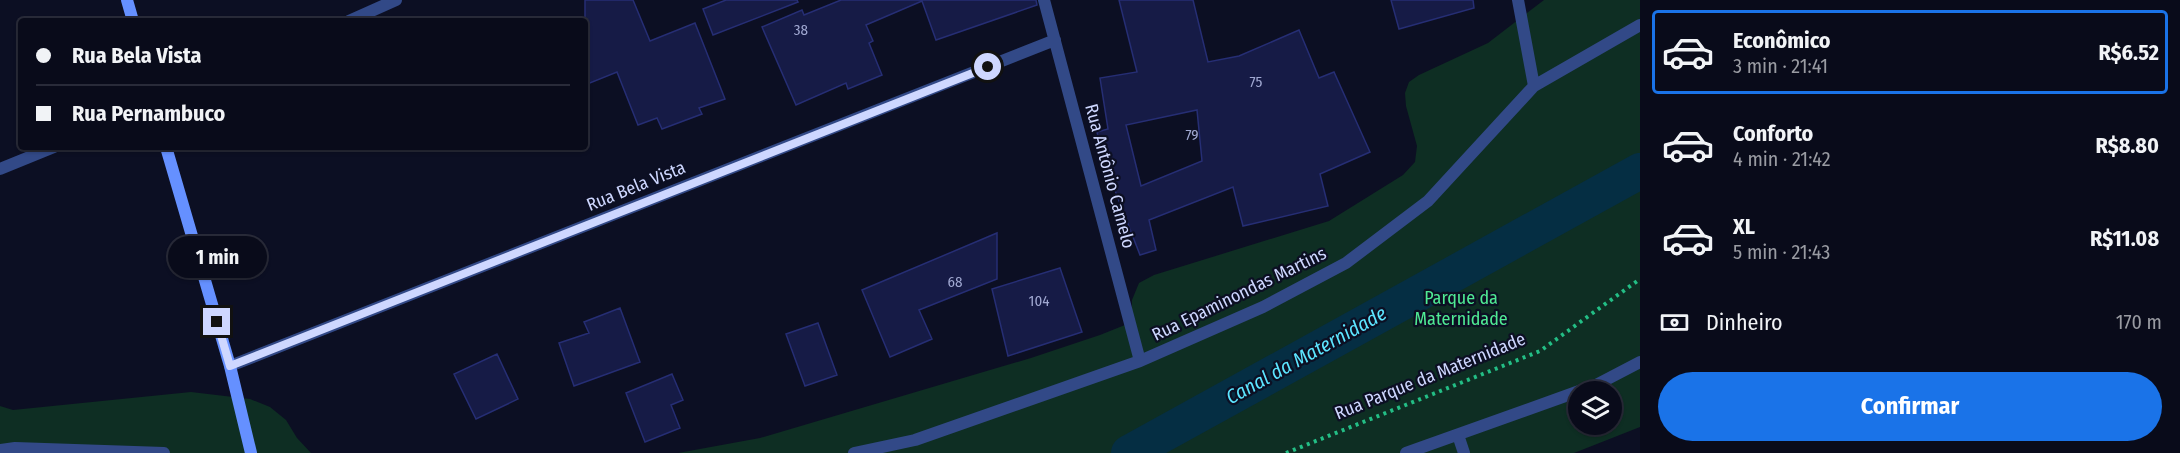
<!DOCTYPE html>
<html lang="pt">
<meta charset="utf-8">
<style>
body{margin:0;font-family:"Fira Sans Condensed",sans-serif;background:#171927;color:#f1f3f6;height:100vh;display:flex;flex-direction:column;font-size:22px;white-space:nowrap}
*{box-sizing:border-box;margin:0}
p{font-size:20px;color:#999ba2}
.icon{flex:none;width:33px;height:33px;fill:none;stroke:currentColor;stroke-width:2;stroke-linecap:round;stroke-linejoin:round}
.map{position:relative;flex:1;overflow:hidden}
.details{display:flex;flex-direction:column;background:#090b1a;width:540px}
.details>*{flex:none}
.hud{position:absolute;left:18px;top:18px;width:570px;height:132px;border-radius:6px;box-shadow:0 2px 4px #0004,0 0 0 2px #292b39;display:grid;align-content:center;height:132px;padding:0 18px;background:#090b1a}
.buttons{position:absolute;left:1568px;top:381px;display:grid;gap:12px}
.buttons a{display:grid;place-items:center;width:54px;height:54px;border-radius:50%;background:#090b1a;box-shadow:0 2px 4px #0004,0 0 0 2px #292b39;font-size:30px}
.end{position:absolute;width:27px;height:27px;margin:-14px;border:8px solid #ced7ff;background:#111;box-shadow:0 0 0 3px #111}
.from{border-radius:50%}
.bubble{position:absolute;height:42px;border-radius:21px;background:#090b1a;box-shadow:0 2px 4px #0004,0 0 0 2px #292b39;font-size:20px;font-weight:700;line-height:42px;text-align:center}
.hud b{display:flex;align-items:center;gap:21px;height:57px;font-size:22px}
.hud b+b{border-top:2px solid #292b39}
.hud i{width:15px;height:15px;background:#f1f3f6}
ul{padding:10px 0 0;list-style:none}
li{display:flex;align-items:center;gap:18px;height:84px;margin:0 12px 9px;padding:0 6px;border:3px solid transparent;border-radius:6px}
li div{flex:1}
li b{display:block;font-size:22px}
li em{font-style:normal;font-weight:700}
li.active{border-color:#1a73e8}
li>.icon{width:54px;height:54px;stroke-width:1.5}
.pay{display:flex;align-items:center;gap:15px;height:66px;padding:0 18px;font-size:22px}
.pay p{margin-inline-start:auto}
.cta{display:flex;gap:12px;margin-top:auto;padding:12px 18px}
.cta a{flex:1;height:69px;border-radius:36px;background:#1a73e8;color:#fff;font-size:24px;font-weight:700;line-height:69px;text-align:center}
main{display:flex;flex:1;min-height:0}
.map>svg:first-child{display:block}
.green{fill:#0e2e23;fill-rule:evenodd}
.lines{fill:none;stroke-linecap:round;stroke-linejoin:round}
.canal{stroke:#052e43;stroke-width:36}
.building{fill:#161b46;stroke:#262e74;stroke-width:1.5;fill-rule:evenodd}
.path{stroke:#23be85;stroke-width:4;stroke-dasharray:3 4.5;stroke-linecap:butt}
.minor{stroke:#324987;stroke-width:12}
.secondary{stroke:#6590ff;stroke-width:12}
.route{stroke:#ced7ff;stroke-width:8}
.labels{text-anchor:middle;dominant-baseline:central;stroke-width:4.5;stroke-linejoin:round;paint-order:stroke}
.number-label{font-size:15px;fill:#a0a8d1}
.street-label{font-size:18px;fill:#ced7ff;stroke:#0c0f23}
.park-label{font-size:18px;fill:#4fea94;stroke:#0c0f23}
.water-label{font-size:20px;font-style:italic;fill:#5ce5ff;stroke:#0c0f23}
</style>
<main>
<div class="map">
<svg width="1640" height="453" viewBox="0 0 1640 453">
<rect width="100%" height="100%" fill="#0c0f23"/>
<path class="green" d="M1544,0H1640V427L1574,453H678L760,438L1031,358L1100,335L1125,325L1132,314V300L1139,283L1154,275L1329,221L1403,175L1415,162L1417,146L1406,106L1405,93L1409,82L1419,75L1488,43ZM1578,392H1611V424H1578Z
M191,392L250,399L270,407L286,420L297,438L311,453H0V406L13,410Z"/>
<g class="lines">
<path class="canal" d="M1129,453L1640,171"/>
</g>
<path class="building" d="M585,0H633L650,41L695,23L725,99L699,108L702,114L662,129L657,118L638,125L617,72L585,85Z
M726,0H797L798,2L713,35L703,9Z
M841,0H1036L1037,5L936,40L922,1L866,25L873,41L869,43L882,75L848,89L846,83L796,105L762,27L802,10L804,15Z
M1119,0H1193L1208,62L1239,56L1299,30L1319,78L1334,72L1370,152L1320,174L1328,206L1243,226L1233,187L1149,220L1156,250L1140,255L1114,188H1110L1097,132L1108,129L1100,78L1137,72ZM1197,110L1202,161L1141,186L1126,125Z
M1391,0H1473L1474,8L1399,29Z
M997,233V279L919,310L932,339L890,357L862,290Z
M1060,268L1082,332L1008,356L992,289Z
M620,308L640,362L574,386L559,343L589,333L584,322Z
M818,323L837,375L805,386L786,334Z
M497,354L518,399L476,419L454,374Z
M672,374L683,400L671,405L680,428L645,442L626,393Z"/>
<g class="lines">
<path class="path" d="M1286,453L1540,351L1640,279"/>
<path class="minor" d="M1044,0L1140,361
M1518,0L1534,86
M349,21L396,0
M0,169L54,147
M230,366L1055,40
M1458,435L1464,453
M0,450L15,448L164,453
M854,453L915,440L1140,361L1263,307L1346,263L1428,201L1534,86L1640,25
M1406,453L1596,385L1640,362"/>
<path class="secondary" d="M127,0L133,21
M166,147L230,366L251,453"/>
</g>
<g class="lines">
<path class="route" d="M217,322L230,366L988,67"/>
</g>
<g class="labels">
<g class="number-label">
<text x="801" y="30">38</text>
<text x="1256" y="82">75</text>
<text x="1192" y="135">79</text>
<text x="955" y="282">68</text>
<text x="1039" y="301">104</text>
</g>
<g class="street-label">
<text transform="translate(1110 176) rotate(75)">Rua Antônio Camelo</text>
<text transform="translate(636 186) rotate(-22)">Rua Bela Vista</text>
<text transform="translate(1239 294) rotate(-26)">Rua Epaminondas Martins</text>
<text transform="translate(1430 376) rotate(-22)">Rua Parque da Maternidade</text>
</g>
<g class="park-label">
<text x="1461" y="298">Parque da<tspan x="1461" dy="21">Maternidade</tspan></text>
</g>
<g class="water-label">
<text transform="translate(1306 355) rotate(-29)">Canal da Maternidade</text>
</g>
</g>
</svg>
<div class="buttons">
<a><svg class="icon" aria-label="layers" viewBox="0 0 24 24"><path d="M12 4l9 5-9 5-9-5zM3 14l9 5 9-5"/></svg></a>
</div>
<i class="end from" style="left:988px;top:67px"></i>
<i class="end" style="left:217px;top:322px"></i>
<div class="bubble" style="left:168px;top:236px;width:99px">1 min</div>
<div class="hud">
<b><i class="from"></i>Rua Bela Vista</b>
<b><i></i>Rua Pernambuco</b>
</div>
</div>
<section class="details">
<ul>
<li class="active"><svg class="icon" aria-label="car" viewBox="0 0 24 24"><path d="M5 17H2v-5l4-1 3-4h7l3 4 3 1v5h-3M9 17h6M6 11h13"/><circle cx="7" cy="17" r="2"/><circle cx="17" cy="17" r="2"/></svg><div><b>Econômico</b><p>3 min · 21:41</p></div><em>R$6.52</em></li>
<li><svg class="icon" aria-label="car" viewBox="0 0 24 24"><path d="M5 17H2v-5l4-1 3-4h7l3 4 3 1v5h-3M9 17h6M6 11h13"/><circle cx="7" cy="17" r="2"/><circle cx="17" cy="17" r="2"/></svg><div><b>Conforto</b><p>4 min · 21:42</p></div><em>R$8.80</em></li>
<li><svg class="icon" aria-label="car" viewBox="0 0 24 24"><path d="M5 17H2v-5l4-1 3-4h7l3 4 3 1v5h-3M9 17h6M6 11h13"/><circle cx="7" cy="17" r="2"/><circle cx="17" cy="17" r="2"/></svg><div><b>XL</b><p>5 min · 21:43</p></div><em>R$11.08</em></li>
</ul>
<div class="pay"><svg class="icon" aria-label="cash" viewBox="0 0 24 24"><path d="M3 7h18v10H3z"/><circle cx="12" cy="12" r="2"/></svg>Dinheiro<p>170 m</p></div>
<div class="cta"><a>Confirmar</a></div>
</section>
</main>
